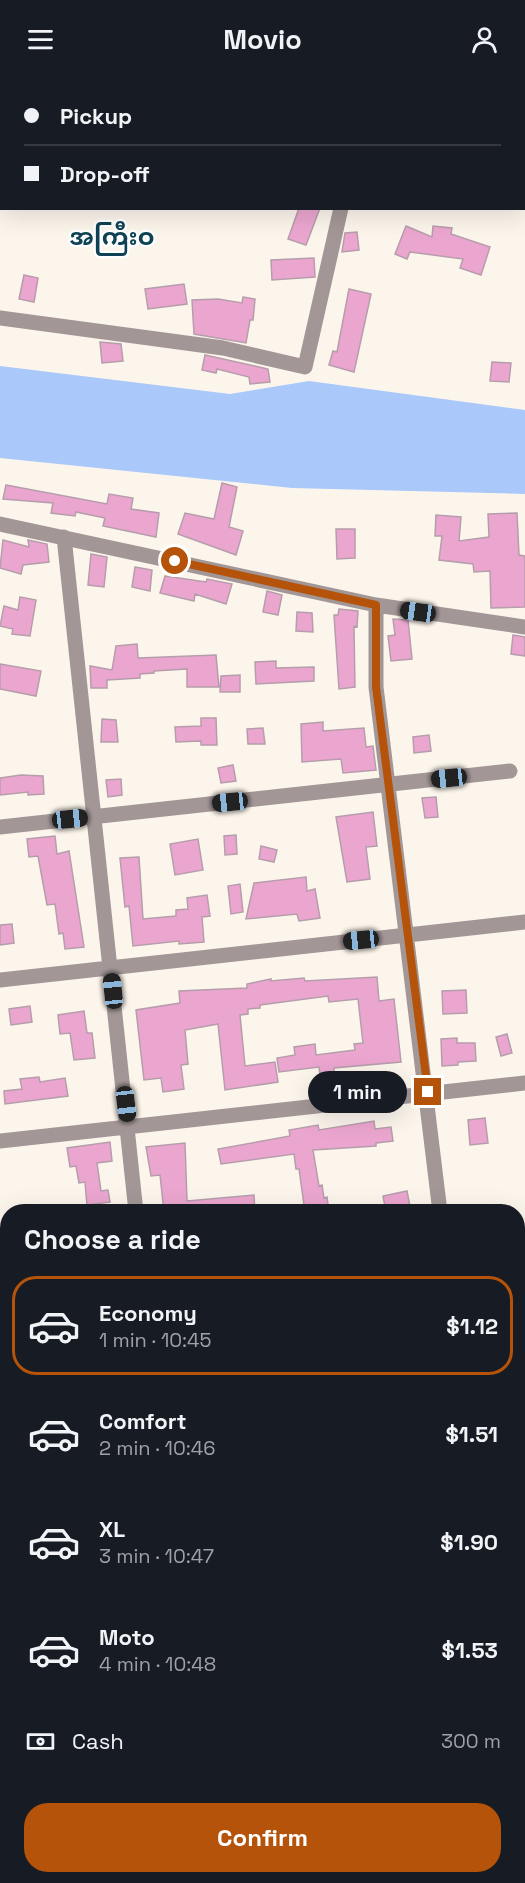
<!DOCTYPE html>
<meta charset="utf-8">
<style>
body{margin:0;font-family:"Space Grotesk","Noto Sans Myanmar",sans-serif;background:#20242c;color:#f1f3f6;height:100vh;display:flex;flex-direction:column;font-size:22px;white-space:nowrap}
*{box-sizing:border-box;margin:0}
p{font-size:20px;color:#9ea1a6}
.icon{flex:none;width:33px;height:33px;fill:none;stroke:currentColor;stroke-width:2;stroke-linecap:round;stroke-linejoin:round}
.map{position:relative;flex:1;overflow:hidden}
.details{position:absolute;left:0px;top:1126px;width:525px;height:680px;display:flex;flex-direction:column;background:#171b24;border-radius:24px 24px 0 0;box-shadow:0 6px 24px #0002}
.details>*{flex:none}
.guide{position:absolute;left:0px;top:0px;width:525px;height:132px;box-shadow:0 6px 24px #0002;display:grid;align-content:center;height:132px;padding:0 24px;background:#171b24}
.end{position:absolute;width:27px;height:27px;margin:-14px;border:8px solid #b45309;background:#fff;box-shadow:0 0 0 3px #fff}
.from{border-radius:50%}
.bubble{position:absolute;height:42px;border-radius:21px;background:#171b24;box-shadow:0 6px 24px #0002;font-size:20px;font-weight:700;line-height:42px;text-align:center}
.car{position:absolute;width:18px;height:36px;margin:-18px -9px;border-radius:8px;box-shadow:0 0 4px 2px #0007;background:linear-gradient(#222 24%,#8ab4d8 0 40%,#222 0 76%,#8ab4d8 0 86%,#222 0)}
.guide b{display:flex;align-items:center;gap:21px;height:57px;font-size:22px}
.guide b+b{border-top:2px solid #363941}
.guide i{width:15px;height:15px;background:#f1f3f6}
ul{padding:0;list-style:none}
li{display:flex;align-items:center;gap:18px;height:99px;margin:0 12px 9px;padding:0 12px;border:3px solid transparent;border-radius:24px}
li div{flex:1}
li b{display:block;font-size:22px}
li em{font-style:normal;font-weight:700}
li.on{border-color:#b45309}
li>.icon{width:54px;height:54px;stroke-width:1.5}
h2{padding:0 24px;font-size:27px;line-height:72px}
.pay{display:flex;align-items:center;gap:15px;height:66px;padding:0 24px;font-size:22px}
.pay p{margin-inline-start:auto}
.button{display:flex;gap:12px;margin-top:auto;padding:12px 24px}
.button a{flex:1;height:69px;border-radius:24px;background:#b45309;color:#fff;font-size:24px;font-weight:700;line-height:69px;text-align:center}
header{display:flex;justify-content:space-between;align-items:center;height:78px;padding:0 24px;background:#171b24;font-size:27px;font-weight:700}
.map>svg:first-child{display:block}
.water{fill:#aac8fa}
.building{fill:#eba6cf;stroke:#b69dab;stroke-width:1.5}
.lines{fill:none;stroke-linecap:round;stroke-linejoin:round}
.minor{stroke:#a39697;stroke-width:15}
.route{stroke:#b45309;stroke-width:8}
.labels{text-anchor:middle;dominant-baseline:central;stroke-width:4.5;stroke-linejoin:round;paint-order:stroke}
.quarter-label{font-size:24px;font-weight:bold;fill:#0e4254;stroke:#fff}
</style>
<header><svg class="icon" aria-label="menu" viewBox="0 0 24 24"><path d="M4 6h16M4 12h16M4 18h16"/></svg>Movio<svg class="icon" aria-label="person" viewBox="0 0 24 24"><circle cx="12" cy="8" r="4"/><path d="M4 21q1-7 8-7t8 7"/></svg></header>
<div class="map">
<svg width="525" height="1805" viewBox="0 0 525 1805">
<rect width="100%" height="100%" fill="#fcf5ec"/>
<path class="water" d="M0,288L230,316L309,303L525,332V416L292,410L0,380Z"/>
<path class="building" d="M299,130H320L306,167L288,161Z
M406,148L432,159L433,148L452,150L451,156L490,169L481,197L460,190L463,181L410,174L407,181L395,176Z
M357,154L359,172L342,174L345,155Z
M314,180L315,199L272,202L271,182Z
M24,197L38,200L34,224L19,221Z
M184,206L187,226L148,231L145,211Z
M349,211L371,216L354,294L329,287L333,273L337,274Z
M243,219L255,221L253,242H250L246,265L194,256L192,222L218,221L242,225Z
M100,264L121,266L123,283L102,285Z
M205,277L268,291L270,304L250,306L249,299L217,291L216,295L202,292Z
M492,284L511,285L509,304L490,303Z
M222,405L237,409L229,449L243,453L236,477L178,456L185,435L214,441Z
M6,407L107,426L109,416L133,420L131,431L159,435L156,459L103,448L105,440L76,434L75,438L51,435L53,425L3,421Z
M517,435L519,477L525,478V529L491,530L490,493L474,494L473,486L439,482L442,458H435L436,437L461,439L459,463L489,459L488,436Z
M336,451H355V480L337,481Z
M3,462L29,469L28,462L47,466L49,484L23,487L21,496L0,490Z
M91,476L107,479L104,509L88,507Z
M135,489L152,492L150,513L132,509Z
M165,498L206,504L207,501L232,506L226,526L195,516L194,523L160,515Z
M267,513L282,517L278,537L263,534Z
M20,519L36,522L30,558L12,556L13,551L0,548L4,528L18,532Z
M339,531L358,533L357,549L354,548L355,609L339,611L334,537H338Z
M297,534L312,535L313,554L296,553Z
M393,541L408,542L412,581L391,583L388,558L395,557Z
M513,557L525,559V578L511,576Z
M137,566L138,580L216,577L219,609H187V591L154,593V595L140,596V600L107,602V610H91L90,588L112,592L116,568Z
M276,583V590L314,589V603L256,606L255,584Z
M0,586L41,593L36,618L0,611Z
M240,597V614H220L221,598Z
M201,640H216L217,667H201V663L176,664L175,649L201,648Z
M102,641L116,642L118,664H101Z
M323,644V653L364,650L366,669L373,668L376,692L343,695L341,681L302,684L301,646Z
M263,650L265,666H248L247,651Z
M429,657L431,673L414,675L413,659Z
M233,687L236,703L221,705L218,690Z
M21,697L43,698L44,716L28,717V714L0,717V700Z
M121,701L122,717L108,719L106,702Z
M436,719L438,739L425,740L422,720Z
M373,734L377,768L366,769L370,801L347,804L336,739Z
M236,757L237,776L225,777L224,758Z
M55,758L57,776L69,773L84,869L65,871L63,855L59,856L55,826L47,827L38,778L29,779L27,761Z
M198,761L203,792L175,797L170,766Z
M261,768L277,772L274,784L259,781Z
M139,779L143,841L176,838V832L188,831L187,820L207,817L210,838L202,839L204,864L179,866V863L133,868L129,828L125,829L120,780Z
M306,799L307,813L315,811L320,840L299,843L297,836L246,841L254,805Z
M240,806L243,834L231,836L228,808Z
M12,846L14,865L0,867V847Z
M377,899L379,923L394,921L401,984L334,990V996L320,998L319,989L279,994L277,980L295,977L294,969L315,966L316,977L355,972L354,966L363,965L358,921L329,924L328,918L260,927V930L248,931V936L240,937L245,988L275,984L278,1004L225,1012L218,946L185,952L188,986L181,987L184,1011L163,1014L161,1000L144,1002L136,932L180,925L179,913L247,910V906L271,901V903L304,900L305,903Z
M466,912L467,935L443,936L442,913Z
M30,928L32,944L11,947L9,931Z
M84,933L87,955H92L95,980L74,982L70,955L60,956L58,937Z
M507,956L512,975L501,978L496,959Z
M457,960V965H475L476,983L458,984V987L442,988L441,961Z
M39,999L40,1004L65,1000L68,1018L5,1026L4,1013L22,1011L20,1001Z
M485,1040L488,1065L470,1067L468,1042Z
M374,1043L375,1051L391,1049L393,1063L376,1065V1068L313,1072L319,1108L322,1107L324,1120L327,1119L329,1134H305L299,1091H296L294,1076L221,1086L218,1071L290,1058L289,1052L318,1047L319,1052Z
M110,1064L112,1083L97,1085L101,1113L108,1112L110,1124L87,1127L85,1104L79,1105L76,1088L70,1089L67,1070Z
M185,1065L187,1123L254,1117L255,1134H164L160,1097L151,1098L146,1069Z
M407,1113L411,1134H386L383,1118Z"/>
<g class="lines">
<path class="minor" d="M188,0L191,2
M405,0L410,2
M28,2L29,0
M131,2V0
M524,32H525
M0,68L2,66
M0,240L223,270L305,289L341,130
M0,446L376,527L525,549
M64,459L136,1134
M376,527V609L440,1134
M0,749L510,693
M0,902L525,844
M0,1063L525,1005
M518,1164L525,1163
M0,1218L8,1217
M518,1314H525
M0,1363L8,1362
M518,1461H525
M0,1517L8,1516
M518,1614L525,1613
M0,1674L8,1673
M518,1768L522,1805
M187,1805L247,1798"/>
</g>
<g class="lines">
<path class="route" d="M175,483L376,527V609L428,1014"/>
</g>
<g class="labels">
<g class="quarter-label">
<text x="112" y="158">အကြီးဝ</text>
</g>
</g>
</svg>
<i class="end from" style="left:175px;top:483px"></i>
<i class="end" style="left:428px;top:1014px"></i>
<div class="bubble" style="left:308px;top:993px;width:99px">1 min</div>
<i class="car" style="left:418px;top:534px;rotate:278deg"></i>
<i class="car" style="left:449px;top:700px;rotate:264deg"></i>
<i class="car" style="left:230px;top:724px;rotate:264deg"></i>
<i class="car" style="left:70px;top:741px;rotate:84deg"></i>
<i class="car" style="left:361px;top:862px;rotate:264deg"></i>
<i class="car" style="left:113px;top:913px;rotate:354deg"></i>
<i class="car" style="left:126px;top:1026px;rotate:173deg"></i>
<div class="guide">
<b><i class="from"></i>Pickup</b>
<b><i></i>Drop-off</b>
</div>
<section class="details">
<h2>Choose a ride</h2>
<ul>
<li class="on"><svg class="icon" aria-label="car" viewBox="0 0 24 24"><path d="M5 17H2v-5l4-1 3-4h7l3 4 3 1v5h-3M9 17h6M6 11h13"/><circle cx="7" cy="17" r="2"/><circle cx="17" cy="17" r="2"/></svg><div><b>Economy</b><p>1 min · 10:45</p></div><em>$1.12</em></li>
<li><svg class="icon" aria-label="car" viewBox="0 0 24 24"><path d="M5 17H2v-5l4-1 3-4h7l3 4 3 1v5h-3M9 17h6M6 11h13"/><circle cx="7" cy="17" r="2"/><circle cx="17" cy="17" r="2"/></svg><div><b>Comfort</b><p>2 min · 10:46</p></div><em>$1.51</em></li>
<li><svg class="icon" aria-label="car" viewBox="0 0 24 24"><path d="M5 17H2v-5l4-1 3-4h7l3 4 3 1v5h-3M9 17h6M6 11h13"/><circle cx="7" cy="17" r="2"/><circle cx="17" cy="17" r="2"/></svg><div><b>XL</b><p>3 min · 10:47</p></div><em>$1.90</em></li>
<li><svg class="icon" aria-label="car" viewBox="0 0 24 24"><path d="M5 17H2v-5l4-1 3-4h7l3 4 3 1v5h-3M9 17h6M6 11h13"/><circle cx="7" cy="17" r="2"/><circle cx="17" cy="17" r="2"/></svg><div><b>Moto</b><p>4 min · 10:48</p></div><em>$1.53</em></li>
</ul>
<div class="pay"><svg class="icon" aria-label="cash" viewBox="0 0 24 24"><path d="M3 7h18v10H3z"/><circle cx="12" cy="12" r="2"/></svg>Cash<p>300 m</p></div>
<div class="button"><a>Confirm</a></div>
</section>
</div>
